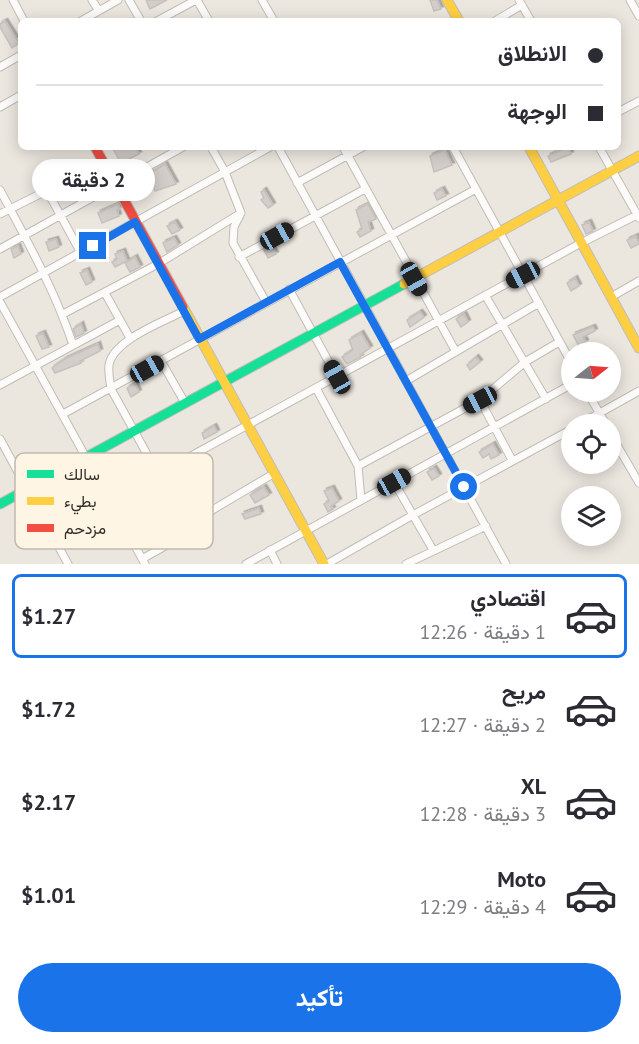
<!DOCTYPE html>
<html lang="ar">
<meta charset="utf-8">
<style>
body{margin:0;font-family:"PT Sans",Vazirmatn,sans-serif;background:#f2f2f3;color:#2b2b33;direction:rtl;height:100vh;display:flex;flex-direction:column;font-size:22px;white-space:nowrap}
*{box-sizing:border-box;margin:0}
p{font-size:20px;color:#7c7c81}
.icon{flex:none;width:33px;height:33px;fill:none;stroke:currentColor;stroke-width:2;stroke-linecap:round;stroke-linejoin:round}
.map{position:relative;height:564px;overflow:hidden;direction:ltr}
.side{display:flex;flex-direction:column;background:#fff;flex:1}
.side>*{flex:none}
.top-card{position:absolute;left:18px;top:18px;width:603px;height:132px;border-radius:9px;box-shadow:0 3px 15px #0003;direction:rtl;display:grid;align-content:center;height:132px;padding:0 18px;background:#fff}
.needle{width:39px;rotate:73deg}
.fabs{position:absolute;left:561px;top:342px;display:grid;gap:12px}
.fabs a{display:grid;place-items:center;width:60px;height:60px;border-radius:50%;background:#fff;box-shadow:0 3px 15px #0003;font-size:30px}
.end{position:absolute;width:27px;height:27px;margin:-14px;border:8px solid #1a73e8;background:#fff;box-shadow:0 0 0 3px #fff}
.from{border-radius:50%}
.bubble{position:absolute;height:42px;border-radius:21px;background:#fff;box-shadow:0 3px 15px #0003;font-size:20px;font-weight:700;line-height:42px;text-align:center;direction:rtl}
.car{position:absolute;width:18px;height:36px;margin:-18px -9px;border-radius:8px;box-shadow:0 0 4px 2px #0007;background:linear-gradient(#222 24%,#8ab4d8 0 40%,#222 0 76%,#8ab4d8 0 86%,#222 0)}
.top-card b{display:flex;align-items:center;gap:21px;height:57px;font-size:22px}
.top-card b+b{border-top:2px solid #e1e1e2}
.top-card i{width:15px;height:15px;background:#2b2b33}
ul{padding:10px 0 0;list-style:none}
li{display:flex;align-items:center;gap:18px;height:84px;margin:0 12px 9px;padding:0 6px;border:3px solid transparent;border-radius:9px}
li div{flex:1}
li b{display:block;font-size:22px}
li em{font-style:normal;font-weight:700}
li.current{border-color:#1a73e8}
li>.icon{width:54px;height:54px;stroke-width:1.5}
.action{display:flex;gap:12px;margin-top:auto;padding:12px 18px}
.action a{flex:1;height:69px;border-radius:36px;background:#1a73e8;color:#fff;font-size:24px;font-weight:700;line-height:69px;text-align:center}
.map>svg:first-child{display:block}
.building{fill:#d4ceca;stroke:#c7c1bd;stroke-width:1.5;filter:url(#shadow)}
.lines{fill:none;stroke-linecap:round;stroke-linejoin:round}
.street-casing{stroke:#c1bdb7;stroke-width:9}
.fast-casing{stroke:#c1bdb7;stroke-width:11}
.slow-casing{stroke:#c1bdb7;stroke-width:11}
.jam-casing{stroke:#c1bdb7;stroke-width:11}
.street{stroke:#fcfbfa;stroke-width:7}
.fast{stroke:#16e098;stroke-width:9}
.slow{stroke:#ffcf43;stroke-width:9}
.jam{stroke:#f24e42;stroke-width:9}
.route{stroke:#1a73e8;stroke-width:8}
.key{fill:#fef5e5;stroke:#c1b9ac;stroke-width:1.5}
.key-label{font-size:16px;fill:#322e28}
</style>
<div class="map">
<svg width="639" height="564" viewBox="0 0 639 564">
<defs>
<filter id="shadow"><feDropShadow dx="2.5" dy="-2.5" stdDeviation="0" flood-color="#0004"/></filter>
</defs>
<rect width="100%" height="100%" fill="#ebe6de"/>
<path class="building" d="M146,0H167L150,9Z
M430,0H437L441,9L434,11Z
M5,21L19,43L12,48L0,27V24Z
M112,147H135L139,154L121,163Z
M568,147L571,154L551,162L548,156Z
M445,150L452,165L434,172L430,156Z
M165,164L176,184L155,191L149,174Z
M65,170L68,179L60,182L57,173Z
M442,189L446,196L437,200L434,193Z
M264,190L273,205L268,208L261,200L264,198L261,192Z
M118,204L120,209L117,210L119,216L102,223L98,213Z
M368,204L376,219L368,222L371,231L360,237L357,232L362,229L356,210Z
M175,222L180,230L172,234L167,226Z
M589,222L593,231L586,234L582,225Z
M636,236L639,244L631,248L627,240Z
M174,238L178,245L167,252L163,243Z
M56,239L59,247L49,251L46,242Z
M18,246L21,254L14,258L11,249Z
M271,246L276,254L268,258L264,250Z
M123,251L127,261L115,267L112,262L117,259L115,254Z
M135,257L140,267L130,272L125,263Z
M87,270L92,282L86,285L80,273Z
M575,278L579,286L571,291L567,283Z
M420,312L424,317L410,327L407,320Z
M464,314L468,322L461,327L456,319Z
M81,324L84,333L76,337L73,329Z
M593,327L595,331L583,337L586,342L579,346L573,335Z
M43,333L49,347L42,349L36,336Z
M361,333L370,348L360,355L361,357L347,364L342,357L353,350L349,340Z
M98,344L100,351L80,361L81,363L55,373L52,368L65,359Z
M476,357L480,362L470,370L467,365Z
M135,384L139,392L131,397L127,388Z
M214,426L217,432L204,439L202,433Z
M493,444L499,455L491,459L489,454L483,458L479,452Z
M434,468L439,476L432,480L427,472Z
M264,487L269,495L255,503L250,495Z
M332,488L339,501L331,506L333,509L328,512L324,504L329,501L324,491Z
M259,508L261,514L245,519L242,514Z"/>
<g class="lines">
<defs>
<path id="street" d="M13,0L24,21
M92,0L99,11
M129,0L141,21
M197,0L209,21
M262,0L274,21
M519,0L531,21
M630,0L639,16
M81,21L118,0
M157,21L196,0
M495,21L522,5
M0,67L21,55
M0,107L21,95
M618,112L639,101
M211,147L225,172L241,213L234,227L233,243L266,302
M278,147L506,564
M343,147L456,352
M453,147L572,364
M599,147L639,218
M297,183L363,147
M0,190C27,241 55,290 73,345
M0,214L42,193H47L51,198L81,253
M0,249L183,147
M239,257L365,189
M289,289L337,377
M105,293L130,338
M485,295L546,399
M0,297L270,147
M611,297L639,281
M0,302L145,564
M184,311C163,322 113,340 109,365C108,373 110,381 111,389L190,532
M63,314L158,264L241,213
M161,361L185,403
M406,381L539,303
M0,385L120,320
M316,388L358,466L361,500
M587,392L606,424
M480,400L512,460
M63,414L476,189
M580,424L639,391
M610,433L639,483
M0,439L68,564
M358,466L480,400L525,362L559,342
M394,482L433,550
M50,531L158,474L581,243L639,214
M270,550L277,564
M142,559L190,532L204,516L214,509L273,474
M246,564L572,384
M327,564L413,515L572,429
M406,564L486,526"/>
<path id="fast" d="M0,504L404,284"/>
<path id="slow" d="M447,0L459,21
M529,147L639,348
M404,284L639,156
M183,307L324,564"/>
<path id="jam" d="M95,147L183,307"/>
</defs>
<use href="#street" class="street-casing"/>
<use href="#fast" class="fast-casing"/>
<use href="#slow" class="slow-casing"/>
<use href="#jam" class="jam-casing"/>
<use href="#street" class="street"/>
<use href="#fast" class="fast"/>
<use href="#slow" class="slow"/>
<use href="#jam" class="jam"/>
</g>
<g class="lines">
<path class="route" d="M93,246L135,222L199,339L340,262L464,487"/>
</g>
<rect x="15" y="453" width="198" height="96" rx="9" class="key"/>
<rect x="27" y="470" width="27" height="8" fill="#16e098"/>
<rect x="27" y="497" width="27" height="8" fill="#ffcf43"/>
<rect x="27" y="524" width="27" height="8" fill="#f24e42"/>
<g class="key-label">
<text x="64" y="480">سالك</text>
<text x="64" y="507">بطيء</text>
<text x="64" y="534">مزدحم</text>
</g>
</svg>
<div class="fabs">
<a><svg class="needle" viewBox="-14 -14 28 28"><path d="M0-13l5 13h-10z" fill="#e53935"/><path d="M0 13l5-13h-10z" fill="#7c7c81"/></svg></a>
<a><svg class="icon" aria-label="locate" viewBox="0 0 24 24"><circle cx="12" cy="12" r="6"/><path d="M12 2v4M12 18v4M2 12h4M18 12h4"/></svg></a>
<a><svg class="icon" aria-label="layers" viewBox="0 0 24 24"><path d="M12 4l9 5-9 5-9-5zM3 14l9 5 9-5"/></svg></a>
</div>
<i class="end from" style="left:464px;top:487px"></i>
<i class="end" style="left:93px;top:246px"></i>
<div class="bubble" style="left:32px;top:159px;width:123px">2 دقيقة</div>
<i class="car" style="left:277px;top:236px;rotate:61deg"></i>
<i class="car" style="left:523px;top:275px;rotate:242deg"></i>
<i class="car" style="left:414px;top:279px;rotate:151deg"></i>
<i class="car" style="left:147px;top:369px;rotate:61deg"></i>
<i class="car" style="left:337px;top:377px;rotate:331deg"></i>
<i class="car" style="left:480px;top:400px;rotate:242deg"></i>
<i class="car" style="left:394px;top:482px;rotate:61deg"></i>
<div class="top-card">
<b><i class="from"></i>الانطلاق</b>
<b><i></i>الوجهة</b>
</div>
</div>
<section class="side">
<ul>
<li class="current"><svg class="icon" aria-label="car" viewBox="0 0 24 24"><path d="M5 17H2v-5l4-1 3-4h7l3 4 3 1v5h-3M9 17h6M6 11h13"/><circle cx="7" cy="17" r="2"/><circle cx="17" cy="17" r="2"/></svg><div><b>اقتصادي</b><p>1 دقيقة · 12:26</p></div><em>$1.27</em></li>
<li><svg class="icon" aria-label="car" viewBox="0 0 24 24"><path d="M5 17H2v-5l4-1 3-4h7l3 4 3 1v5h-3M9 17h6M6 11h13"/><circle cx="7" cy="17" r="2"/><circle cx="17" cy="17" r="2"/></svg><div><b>مريح</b><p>2 دقيقة · 12:27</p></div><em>$1.72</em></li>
<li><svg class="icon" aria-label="car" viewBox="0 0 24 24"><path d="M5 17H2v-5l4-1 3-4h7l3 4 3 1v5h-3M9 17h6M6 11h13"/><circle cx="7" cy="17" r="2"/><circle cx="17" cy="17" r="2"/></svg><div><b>XL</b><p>3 دقيقة · 12:28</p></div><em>$2.17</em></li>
<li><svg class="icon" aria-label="car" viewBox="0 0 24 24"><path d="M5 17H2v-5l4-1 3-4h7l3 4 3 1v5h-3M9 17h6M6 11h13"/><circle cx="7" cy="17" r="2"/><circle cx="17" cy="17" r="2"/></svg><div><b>Moto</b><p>4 دقيقة · 12:29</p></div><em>$1.01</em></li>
</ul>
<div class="action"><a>تأكيد</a></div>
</section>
